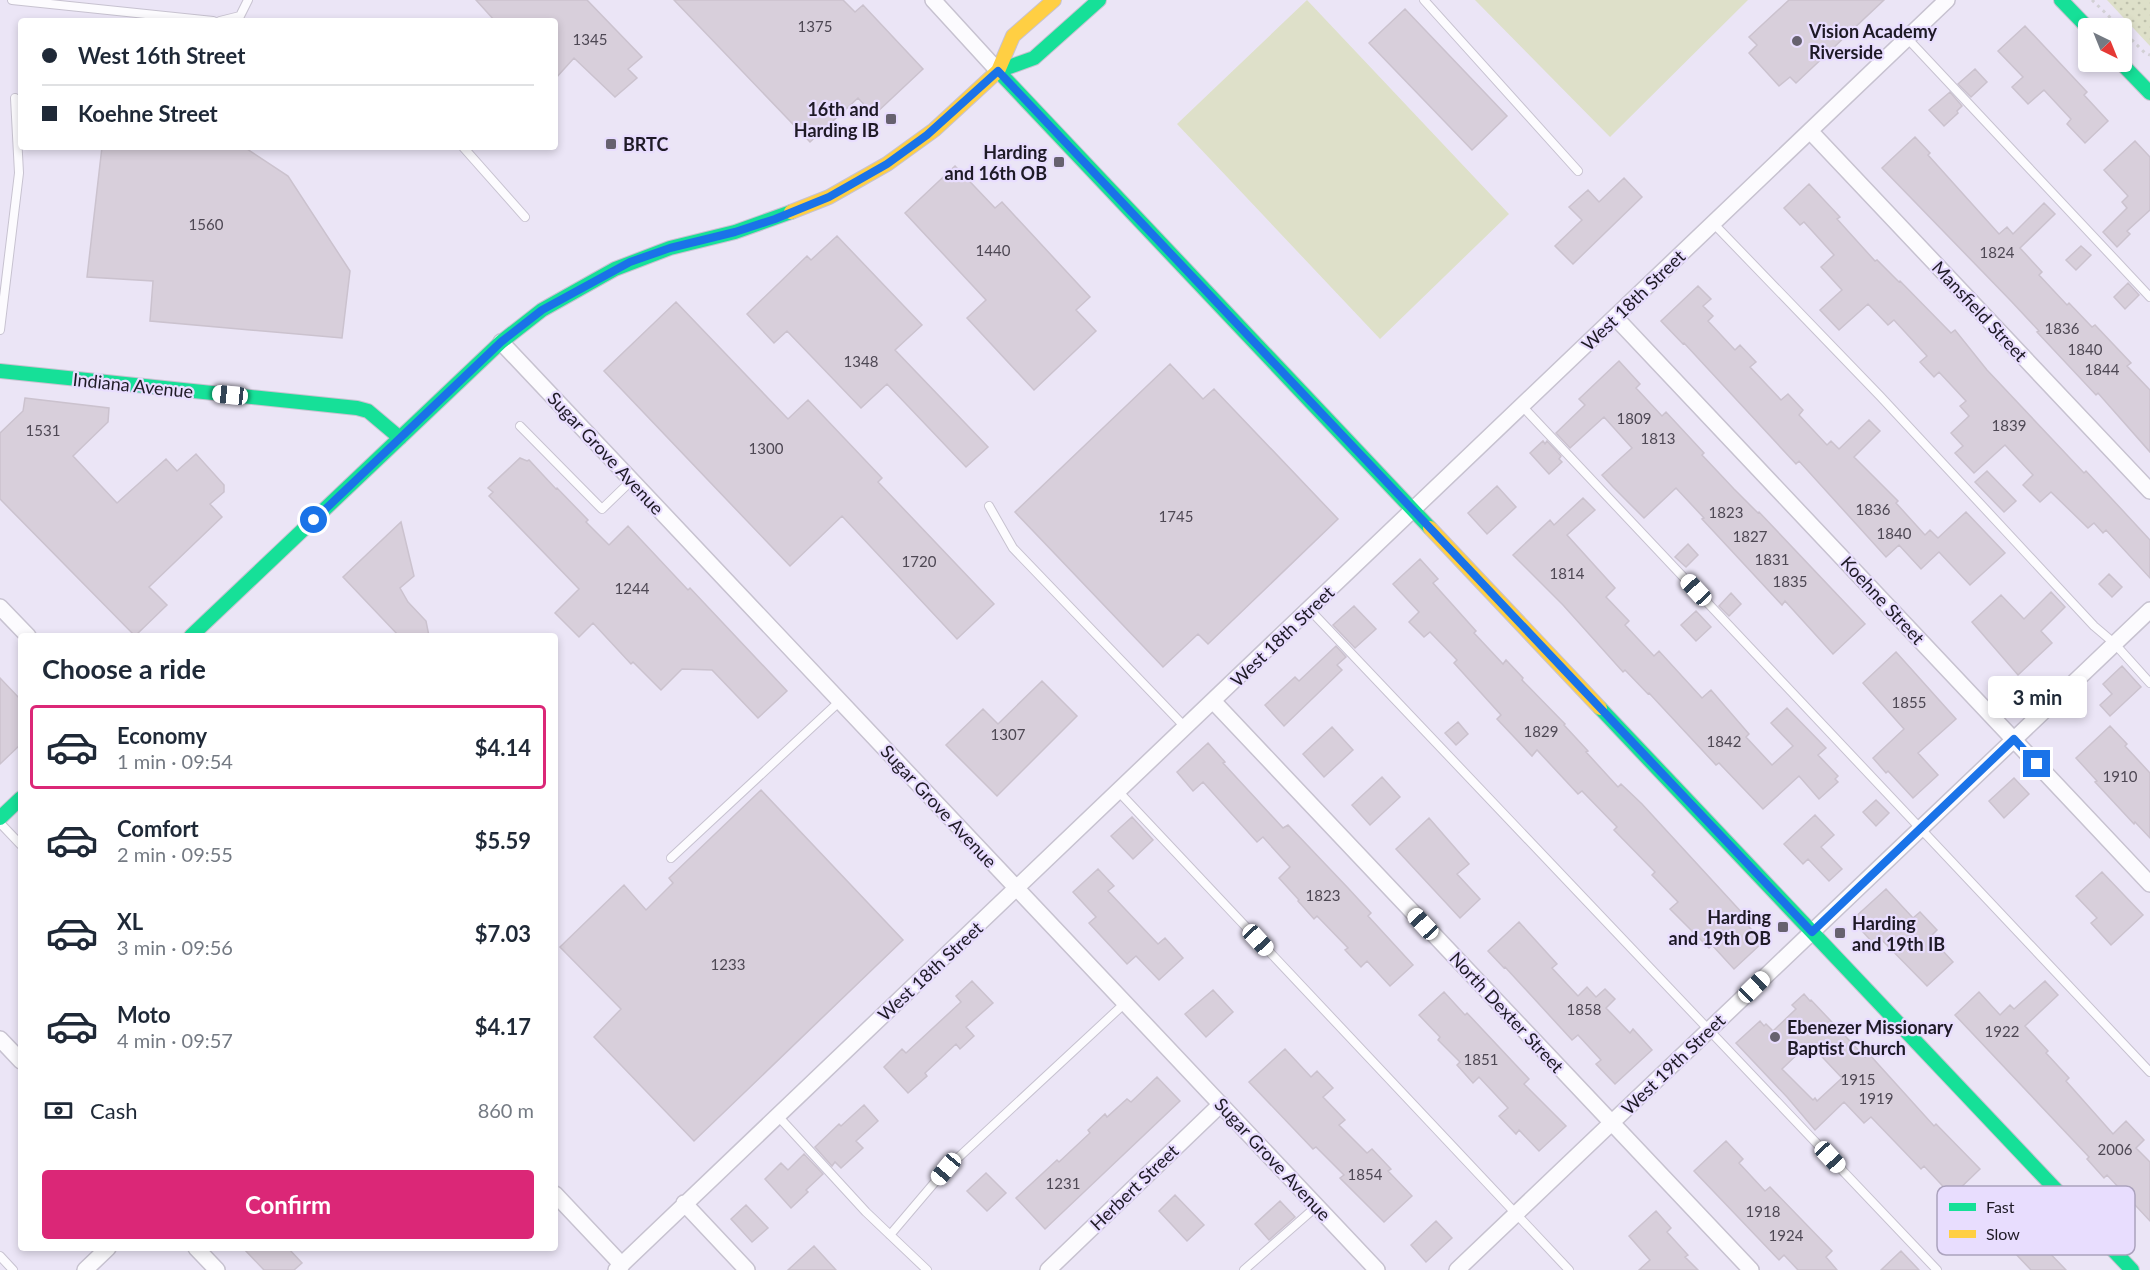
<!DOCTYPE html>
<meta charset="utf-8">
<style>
body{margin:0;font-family:Lato,sans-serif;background:#f6f6f7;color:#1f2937;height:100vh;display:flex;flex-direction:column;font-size:22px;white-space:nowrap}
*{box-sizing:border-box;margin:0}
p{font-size:20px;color:#747a83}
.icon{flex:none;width:33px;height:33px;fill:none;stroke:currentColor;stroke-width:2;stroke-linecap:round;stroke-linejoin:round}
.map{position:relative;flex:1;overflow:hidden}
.details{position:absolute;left:18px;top:633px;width:540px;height:618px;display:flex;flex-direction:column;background:#fff;border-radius:6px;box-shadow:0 3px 9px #0003}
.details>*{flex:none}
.top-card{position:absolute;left:18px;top:18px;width:540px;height:132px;border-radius:6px;box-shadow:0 3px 9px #0003;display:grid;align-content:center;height:132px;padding:0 24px;background:#fff}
.needle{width:39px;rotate:137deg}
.fabs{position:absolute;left:2078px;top:18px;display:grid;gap:12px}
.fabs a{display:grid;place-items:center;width:54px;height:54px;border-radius:6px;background:#fff;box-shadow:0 3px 9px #0003;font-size:30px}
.end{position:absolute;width:27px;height:27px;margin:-14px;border:8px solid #1a73e8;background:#fff;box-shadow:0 0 0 3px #fff}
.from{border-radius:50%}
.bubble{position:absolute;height:42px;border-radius:6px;background:#fff;box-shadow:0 3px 9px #0003;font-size:20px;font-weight:700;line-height:42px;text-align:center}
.car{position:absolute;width:18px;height:36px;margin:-18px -9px;border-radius:8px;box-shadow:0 0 4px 2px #0007;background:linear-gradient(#fff 24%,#345 0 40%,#fff 0 76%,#345 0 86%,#fff 0)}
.top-card b{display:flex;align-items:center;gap:21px;height:57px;font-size:22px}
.top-card b+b{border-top:2px solid #e0e1e3}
.top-card i{width:15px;height:15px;background:#1f2937}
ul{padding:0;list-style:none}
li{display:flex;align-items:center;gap:18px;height:84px;margin:0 12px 9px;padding:0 12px;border:3px solid transparent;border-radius:6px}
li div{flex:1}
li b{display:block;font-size:22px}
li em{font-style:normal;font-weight:700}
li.current{border-color:#db2777}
li>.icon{width:54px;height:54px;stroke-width:1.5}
h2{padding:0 24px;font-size:27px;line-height:72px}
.pay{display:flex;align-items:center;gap:15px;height:66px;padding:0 24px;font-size:22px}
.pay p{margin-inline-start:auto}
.cta{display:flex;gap:12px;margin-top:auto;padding:12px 24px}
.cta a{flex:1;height:69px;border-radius:6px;background:#db2777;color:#fff;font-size:24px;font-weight:700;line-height:69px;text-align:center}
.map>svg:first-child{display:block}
.grass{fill:url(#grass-dots)}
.garden{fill:#dee0c9}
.building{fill:#d8cfdb;stroke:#cbc2ce;stroke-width:1.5;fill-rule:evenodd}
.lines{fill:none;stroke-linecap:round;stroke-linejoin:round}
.lane-casing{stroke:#c7c2d0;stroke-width:10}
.street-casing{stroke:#c7c2d0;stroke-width:18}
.fast-casing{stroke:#c7c2d0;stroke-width:16}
.slow-casing{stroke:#c7c2d0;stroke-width:16}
.path{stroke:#d2d0d5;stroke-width:3;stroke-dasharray:3 4.5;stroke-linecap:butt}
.lane{stroke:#fcfbfe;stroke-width:8}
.street{stroke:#fcfbfe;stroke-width:15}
.fast{stroke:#16e098;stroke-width:14}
.slow{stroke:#ffcf43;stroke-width:14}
.route{stroke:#1a73e8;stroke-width:8}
.poi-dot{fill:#66616f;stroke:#e8ddfe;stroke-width:2}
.labels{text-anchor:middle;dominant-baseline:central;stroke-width:4.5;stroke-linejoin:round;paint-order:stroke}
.number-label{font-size:15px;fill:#4e4854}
.poi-label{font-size:18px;font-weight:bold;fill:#1e1a26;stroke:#e8ddfe;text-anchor:start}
.street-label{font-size:18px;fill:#1e1a26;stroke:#e8ddfe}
.key{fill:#e8ddfe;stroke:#aba2bd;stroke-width:1.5}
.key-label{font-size:16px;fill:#1e1a26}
</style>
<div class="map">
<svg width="2150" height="1270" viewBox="0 0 2150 1270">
<defs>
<pattern id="grass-dots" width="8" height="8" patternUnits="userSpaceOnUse" patternTransform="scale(1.5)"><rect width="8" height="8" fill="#dee0c9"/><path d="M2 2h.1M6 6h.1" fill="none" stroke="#bec0ac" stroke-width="1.8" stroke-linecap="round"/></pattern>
</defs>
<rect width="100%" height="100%" fill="#ebe5f6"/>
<path class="grass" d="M2107,0H2150V46Z"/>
<path class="garden" d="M1307,0L1509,214L1380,339L1177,124Z
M1475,0H1748L1610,137Z"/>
<path class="building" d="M476,0H587L642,57L628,69L637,78L615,97L574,58L555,79V21H495Z
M674,0H843L855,12L863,5L923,69L874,115L858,98L810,142Z
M1789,0H1884L1796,83L1790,77L1779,86L1749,53L1757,45L1749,37Z
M1405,9L1507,116L1472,150L1369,43Z
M2025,26L2087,92L2084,95L2108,121L2085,143L2067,124L2071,119L2044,90L2028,104L2012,87L2023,77L1998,51Z
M1975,69L1987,82L1971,97L1958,84Z
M1950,92L1962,106L1957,111L1958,113L1944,126L1929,110Z
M1915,137L1930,153L1928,155L1999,234L2007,227L2013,234L2044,203L2055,214L2020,248L2042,272L2039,275L2067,305L2069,303L2092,327L2095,325L2131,363L2127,366L2150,390V452L2098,393L2096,395L2037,332L2039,331L2011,301L1882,168Z
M2135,141L2150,157V210L2127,231L2130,234L2117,247L2103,232L2127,208L2122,202L2128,196L2104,170Z
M102,147H244L288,176L350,271L342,338L150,321L153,281L87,277Z
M955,166L995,208L1002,202L1090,297L1076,310L1096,331L1034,390L967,318L986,300L905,213Z
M1624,178L1642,197L1573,264L1555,246L1582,220L1569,207L1588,190L1599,202Z
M1809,184L1840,217L1837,219L1875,261L1877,260L1899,282L1900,281L1951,333L1955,330L1987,370L2084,473L2086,471L2150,540V578L2106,530L2103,533L2094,523L2088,528L2051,492L2040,502L2023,485L2033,475L2005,445L1974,473L1955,453L1963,446L1951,433L1969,416L1960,406L1966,401L1939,372L1934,377L1920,362L1927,356L1894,320L1888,325L1868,304L1839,330L1820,310L1842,290L1821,267L1834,255L1804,222L1800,225L1784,208Z
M837,236L922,325L895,350L988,447L966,467L887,384L861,408L787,331L774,343L747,314L807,256L811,260Z
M2081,246L2091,255L2076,270L2066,260Z
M2128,283L2139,295L2125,309L2114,297Z
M1698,286L1711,299L1703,306L1713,316L1708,321L1735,350L1740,345L1756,362L1750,367L1781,400L1788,394L1803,410L1799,415L1827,445L1831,441L1839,449L1869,420L1880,431L1854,457L1898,501L1896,503L1925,535L1930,530L1938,538L1966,512L2005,553L1970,585L1939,552L1921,569L1899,545L1886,557L1799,461L1796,464L1684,343L1683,344L1661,321Z
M676,302L788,419L808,400L882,478L878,482L994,604L957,639L842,516L790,566L604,371Z
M1619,361L1640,384L1636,388L1662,416L1666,412L1704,453L1702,455L1734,489L1758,513L1759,512L1865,624L1833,654L1785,601L1782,605L1702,519L1704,518L1676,488L1644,518L1613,487L1602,475L1632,448L1604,417L1570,448L1556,433L1585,405L1579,399Z
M1170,364L1203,399L1214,389L1338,519L1208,644L1198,634L1163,667L1015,512Z
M25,398L109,408L108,422L73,456L117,503L166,459L177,471L196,454L224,485V492L210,504L222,517L149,587L167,605L135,636L0,499V433L23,411Z
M1543,441L1545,444L1547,441L1561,456L1559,459L1562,462L1549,474L1530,453Z
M520,458L527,461L529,460L556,489L557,488L588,520L586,522L609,545L628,526L688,590L690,588L787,691L758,718L712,670L682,669L661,690L633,662L631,664L593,623L579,637L555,613L579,589L489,496L493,492L488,488Z
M1987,471L2016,501L2004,512L1975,482Z
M1497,486L1516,507L1487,534L1468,513Z
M1583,498L1595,510L1567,535L1615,588L1606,597L1629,621L1625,625L1654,656L1659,651L1702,698L1711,690L1749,734L1746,737L1772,765L1793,746L1771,723L1787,708L1826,748L1818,755L1838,776L1835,779L1838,782L1819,799L1799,776L1763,809L1719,763L1716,765L1649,693L1648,694L1625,670L1623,672L1563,605L1513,555L1550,520L1554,525Z
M401,522L414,576L400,588L408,602L426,621L429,636H399L343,577Z
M1688,544L1698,555L1686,567L1675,557Z
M1420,559L1438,579L1433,583L1476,631L1474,633L1503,664L1506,660L1523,678L1522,680L1565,724L1564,725L1588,751L1586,752L1618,787L1621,784L1642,804L1744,915L1741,918L1763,942L1734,969L1712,945L1709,948L1670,909L1678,902L1652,875L1655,872L1614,830L1617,827L1582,791L1578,794L1537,750L1532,756L1497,719L1501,715L1454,663L1457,660L1430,632L1424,637L1409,622L1419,612L1393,584Z
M2109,574L2122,587L2112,597L2099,584Z
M2051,592L2065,607L2041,631L2052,643L2018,675L1972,622L2001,595L2024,619Z
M1731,593L1741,604L1729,616L1719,606Z
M1354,606L1376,629L1355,648L1333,625Z
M1696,611L1711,627L1696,641L1681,625Z
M1336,646L1346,657L1337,665L1342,670L1284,726L1265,705L1295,677L1299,681Z
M1896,652L1956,719L1918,753L1938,775L1913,798L1888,771L1886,773L1873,758L1904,729L1863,683Z
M2122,666L2141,687L2110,716L2100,705L2112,694L2103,684Z
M0,678L21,700V744L0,764Z
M1042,681L1077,716L997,796L946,745L983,709L998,724Z
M1458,722L1468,734L1456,745L1445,733Z
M2110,726L2127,744L2125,746L2150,773V838L2135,822L2134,824L2095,782L2097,781L2076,758Z
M1332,727L1353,750L1324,777L1303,754Z
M1208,743L1225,762L1223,763L1283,828L1288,825L1348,888L1371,913L1368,916L1413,965L1390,986L1367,961L1361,967L1345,950L1348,948L1317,916L1314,919L1298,901L1299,900L1279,878L1290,867L1263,837L1257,842L1203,782L1193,791L1177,772Z
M1382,777L1400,797L1370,825L1352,805Z
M2014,778L2029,794L2004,818L1989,801Z
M761,790L903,940L694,1141L594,1037L621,1009L560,947L624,885L646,910L673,883L669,878Z
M1876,800L1889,813L1876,826L1863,812Z
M1815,815L1834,835L1821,847L1842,869L1829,881L1808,859L1803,864L1784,844Z
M1132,817L1153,840L1133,859L1111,836Z
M1429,818L1469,864L1457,874L1480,899L1460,918L1396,849Z
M1098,869L1114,886L1108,891L1158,944L1165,938L1183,958L1159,980L1136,956L1127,964L1089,923L1096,917L1073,892Z
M2102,872L2143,915L2111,945L2091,923L2097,918L2076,896Z
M1886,889L1913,918L1920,912L1937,930L1930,937L1953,962L1927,986L1880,938L1874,944L1852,920Z
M1519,922L1557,964L1552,968L1578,996L1587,987L1596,997L1605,989L1615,999L1606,1008L1630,1033L1633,1029L1652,1050L1615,1084L1596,1064L1601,1060L1578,1035L1572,1040L1505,967L1504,968L1488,951Z
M972,981L993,1003L966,1027L974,1036L960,1049L956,1044L925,1073L927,1076L908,1093L884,1067L902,1049L906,1053L961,1002L956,996Z
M2045,981L2058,995L2025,1026L2048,1051L2046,1053L2069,1078L2066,1081L2113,1134L2126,1121L2144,1140L2136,1148L2150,1162V1221L2107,1175L2104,1178L2087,1159L2089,1157L1955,1015L1979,992L2000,1015L2010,1005L2014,1009Z
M1213,990L1233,1012L1206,1037L1185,1014Z
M1444,992L1465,1015L1467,1013L1529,1079L1524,1084L1566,1126L1539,1151L1519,1130L1516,1134L1499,1116L1508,1108L1479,1077L1473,1083L1457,1065L1460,1062L1438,1040L1440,1037L1419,1015Z
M1804,994L1810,1001L1811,1000L1865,1057L1868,1053L1934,1126L1936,1124L1980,1169L1952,1196L1924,1166L1921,1169L1871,1117L1864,1123L1844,1102L1815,1130L1787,1097L1736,1043L1760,1021L1764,1026L1766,1024L1773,1031L1796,1009L1792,1005ZM1809,1043L1842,1078L1817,1101L1815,1098L1813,1100L1782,1069Z
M1285,1049L1311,1077L1317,1071L1333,1088L1323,1097L1345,1120L1339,1125L1367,1153L1372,1149L1391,1169L1388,1171L1412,1196L1384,1222L1340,1178L1344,1175L1316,1147L1313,1149L1249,1082Z
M1157,1077L1180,1101L1045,1229L1016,1198L1057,1160L1059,1162L1090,1133L1088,1130L1105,1114L1107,1117L1127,1099L1131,1102Z
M864,1105L878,1121L856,1141L863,1148L841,1168L835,1162L832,1166L815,1147L839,1124L841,1126Z
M1726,1141L1743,1159L1739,1163L1765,1191L1770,1187L1832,1251L1826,1257L1837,1270H1798L1784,1255L1779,1260L1694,1171Z
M804,1154L823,1174L806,1190L808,1192L791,1208L765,1179L781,1163L788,1170Z
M986,1173L1006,1193L987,1211L967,1191Z
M2000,1189L2018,1208L2015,1211L2041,1240L2039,1242L2066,1270H2031L1994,1231L1988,1237L1970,1217Z
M1175,1195L1204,1225L1187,1241L1159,1211Z
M1280,1201L1295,1217L1269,1240L1255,1224Z
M746,1205L768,1228L752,1242L731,1219Z
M1656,1211L1671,1228L1667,1232L1688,1255L1685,1257L1698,1270H1639L1650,1260L1629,1236Z
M1436,1221L1452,1238L1426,1262L1411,1245Z
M814,1246L836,1270H788Z
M243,1248H288L302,1263L294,1270H264Z
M1901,1251L1919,1270H1881Z"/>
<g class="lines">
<defs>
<path id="lane" d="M12,0L213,21
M1424,0L1578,171
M220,21L240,16L248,0
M1907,38L2150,297
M463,147L525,217
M1713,223L1880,396L2094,626L2114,643L2150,683
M0,330L19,173L15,98
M1522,406L2150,1072
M520,426L602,509L632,480
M989,506L1013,548L1185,727
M1309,609L1937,1270
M1118,791L1569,1270
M0,823L21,845
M671,858L840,701
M777,1115L866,1212L927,1270
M890,1235L946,1169L1125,1003
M0,1256L13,1270
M1244,1270L1317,1206"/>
<path id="street" d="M933,0L998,71
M1810,131L2150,491
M1615,317L2150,884
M501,342L1377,1270
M0,607L28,636
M1213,701L1751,1270
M0,1039L21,1061
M555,1194L622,1265
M684,1203L747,1270
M196,1248L217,1270
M85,1270L108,1248
M616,1270L1947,0
M1048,1270L1221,1104
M1457,1270L2150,610"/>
<path id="fast" d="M2061,0L2088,28
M2120,62L2150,93
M998,71L1430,528
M998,71L1034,58L1099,0
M0,371L357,408L368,411L400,438
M191,636L501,342L542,310L615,269L670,248L735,232L791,212
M1600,708L2132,1270
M0,818L21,798"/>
<path id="slow" d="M791,212L829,197L887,164L934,130L998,71L1013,36L1054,0
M1430,528L1600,708"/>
</defs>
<use href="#lane" class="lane-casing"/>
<use href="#street" class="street-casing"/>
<use href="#fast" class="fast-casing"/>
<use href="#slow" class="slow-casing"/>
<path class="path" d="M2092,0L2121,28
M2121,29L2145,53L2150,55"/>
<use href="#lane" class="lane"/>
<use href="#street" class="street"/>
<use href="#fast" class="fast"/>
<use href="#slow" class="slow"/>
</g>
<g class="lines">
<path class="route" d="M314,520L501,342L542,310L630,262L670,248L735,232L775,219L829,197L887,164L927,135L998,71L1812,932L2014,739L2037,764"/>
</g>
<g class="poi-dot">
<circle cx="1797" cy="41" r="6"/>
<rect x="885" y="113" width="12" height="12" rx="3"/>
<rect x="605" y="138" width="12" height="12" rx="3"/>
<rect x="1053" y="156" width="12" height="12" rx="3"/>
<rect x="1777" y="921" width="12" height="12" rx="3"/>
<rect x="1834" y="927" width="12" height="12" rx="3"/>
<circle cx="1775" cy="1037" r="6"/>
</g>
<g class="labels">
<g class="number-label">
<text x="815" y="26">1375</text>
<text x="590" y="39">1345</text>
<text x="206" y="224">1560</text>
<text x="993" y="250">1440</text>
<text x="1997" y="252">1824</text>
<text x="2062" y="328">1836</text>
<text x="2085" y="349">1840</text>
<text x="861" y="361">1348</text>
<text x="2102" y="369">1844</text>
<text x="1634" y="418">1809</text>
<text x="2009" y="425">1839</text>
<text x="43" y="430">1531</text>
<text x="1658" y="438">1813</text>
<text x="766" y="448">1300</text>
<text x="1873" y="509">1836</text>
<text x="1726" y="512">1823</text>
<text x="1176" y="516">1745</text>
<text x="1894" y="533">1840</text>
<text x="1750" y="536">1827</text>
<text x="1772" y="559">1831</text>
<text x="919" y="561">1720</text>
<text x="1567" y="573">1814</text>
<text x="1790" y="581">1835</text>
<text x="632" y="588">1244</text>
<text x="1909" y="702">1855</text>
<text x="1541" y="731">1829</text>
<text x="1008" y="734">1307</text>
<text x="1724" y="741">1842</text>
<text x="2120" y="776">1910</text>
<text x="1323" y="895">1823</text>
<text x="728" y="964">1233</text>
<text x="1584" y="1009">1858</text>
<text x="2002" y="1031">1922</text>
<text x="1481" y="1059">1851</text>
<text x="1858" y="1079">1915</text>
<text x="1876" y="1098">1919</text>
<text x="2115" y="1149">2006</text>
<text x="1365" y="1174">1854</text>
<text x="1063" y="1183">1231</text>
<text x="1763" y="1211">1918</text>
<text x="1786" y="1235">1924</text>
</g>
<g class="poi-label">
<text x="1809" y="31">Vision Academy<tspan x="1809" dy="21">Riverside</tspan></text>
<text x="879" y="109" text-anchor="end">16th and<tspan x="879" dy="21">Harding IB</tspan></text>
<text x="623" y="144">BRTC</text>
<text x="1047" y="152" text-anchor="end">Harding<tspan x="1047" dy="21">and 16th OB</tspan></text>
<text x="1771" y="917" text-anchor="end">Harding<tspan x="1771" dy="21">and 19th OB</tspan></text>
<text x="1852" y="923">Harding<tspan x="1852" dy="21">and 19th IB</tspan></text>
<text x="1787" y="1027">Ebenezer Missionary<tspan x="1787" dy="21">Baptist Church</tspan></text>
</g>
<g class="street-label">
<text transform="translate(1633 300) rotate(-44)">West 18th Street</text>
<text transform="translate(1980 311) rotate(47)">Mansfield Street</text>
<text transform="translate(133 385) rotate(6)">Indiana Avenue</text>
<text transform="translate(606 453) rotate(47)">Sugar Grove Avenue</text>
<text transform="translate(1883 600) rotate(47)">Koehne Street</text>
<text transform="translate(1282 636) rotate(-44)">West 18th Street</text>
<text transform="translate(939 806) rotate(47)">Sugar Grove Avenue</text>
<text transform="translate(930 971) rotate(-43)">West 18th Street</text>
<text transform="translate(1507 1012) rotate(47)">North Dexter Street</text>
<text transform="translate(1673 1064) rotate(-44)">West 19th Street</text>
<text transform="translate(1273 1159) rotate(47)">Sugar Grove Avenue</text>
<text transform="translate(1134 1187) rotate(-44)">Herbert Street</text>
</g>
</g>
<rect x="1937" y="1186" width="198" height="69" rx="9" class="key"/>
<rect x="1949" y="1203" width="27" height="8" fill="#16e098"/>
<rect x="1949" y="1230" width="27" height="8" fill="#ffcf43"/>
<g class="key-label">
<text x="1986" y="1213">Fast</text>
<text x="1986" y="1240">Slow</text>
</g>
</svg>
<div class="fabs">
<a><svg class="needle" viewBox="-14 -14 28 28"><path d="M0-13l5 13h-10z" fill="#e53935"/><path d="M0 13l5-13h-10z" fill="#747a83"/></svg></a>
</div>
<i class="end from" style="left:314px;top:520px"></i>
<i class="end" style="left:2037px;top:764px"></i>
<div class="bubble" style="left:1988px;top:676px;width:99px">3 min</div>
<i class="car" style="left:230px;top:395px;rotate:276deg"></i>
<i class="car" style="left:1696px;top:590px;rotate:317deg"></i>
<i class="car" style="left:1423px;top:924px;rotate:317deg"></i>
<i class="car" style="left:1258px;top:940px;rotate:137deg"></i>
<i class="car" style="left:1754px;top:987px;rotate:46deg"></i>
<i class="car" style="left:1830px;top:1157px;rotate:137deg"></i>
<i class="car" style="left:946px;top:1169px;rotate:220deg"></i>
<div class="top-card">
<b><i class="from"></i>West 16th Street</b>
<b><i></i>Koehne Street</b>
</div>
<section class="details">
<h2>Choose a ride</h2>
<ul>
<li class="current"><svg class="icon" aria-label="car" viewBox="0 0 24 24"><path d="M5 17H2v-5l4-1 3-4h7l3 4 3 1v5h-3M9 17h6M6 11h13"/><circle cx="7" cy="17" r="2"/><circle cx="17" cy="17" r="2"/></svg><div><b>Economy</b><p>1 min · 09:54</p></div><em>$4.14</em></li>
<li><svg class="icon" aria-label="car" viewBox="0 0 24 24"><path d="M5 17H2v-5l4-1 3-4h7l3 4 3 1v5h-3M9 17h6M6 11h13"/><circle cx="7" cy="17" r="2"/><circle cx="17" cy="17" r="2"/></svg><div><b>Comfort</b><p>2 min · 09:55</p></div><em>$5.59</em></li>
<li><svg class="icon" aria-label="car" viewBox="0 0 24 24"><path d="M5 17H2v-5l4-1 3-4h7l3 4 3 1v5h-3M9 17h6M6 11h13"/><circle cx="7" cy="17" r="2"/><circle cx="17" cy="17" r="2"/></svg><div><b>XL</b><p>3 min · 09:56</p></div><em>$7.03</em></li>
<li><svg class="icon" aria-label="car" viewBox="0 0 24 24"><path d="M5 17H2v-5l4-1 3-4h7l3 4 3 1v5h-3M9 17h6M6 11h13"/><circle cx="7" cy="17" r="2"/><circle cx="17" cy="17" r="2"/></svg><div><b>Moto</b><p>4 min · 09:57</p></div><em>$4.17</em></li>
</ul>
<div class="pay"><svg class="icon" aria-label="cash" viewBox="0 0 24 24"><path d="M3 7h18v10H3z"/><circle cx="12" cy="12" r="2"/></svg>Cash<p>860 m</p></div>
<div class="cta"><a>Confirm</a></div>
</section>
</div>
